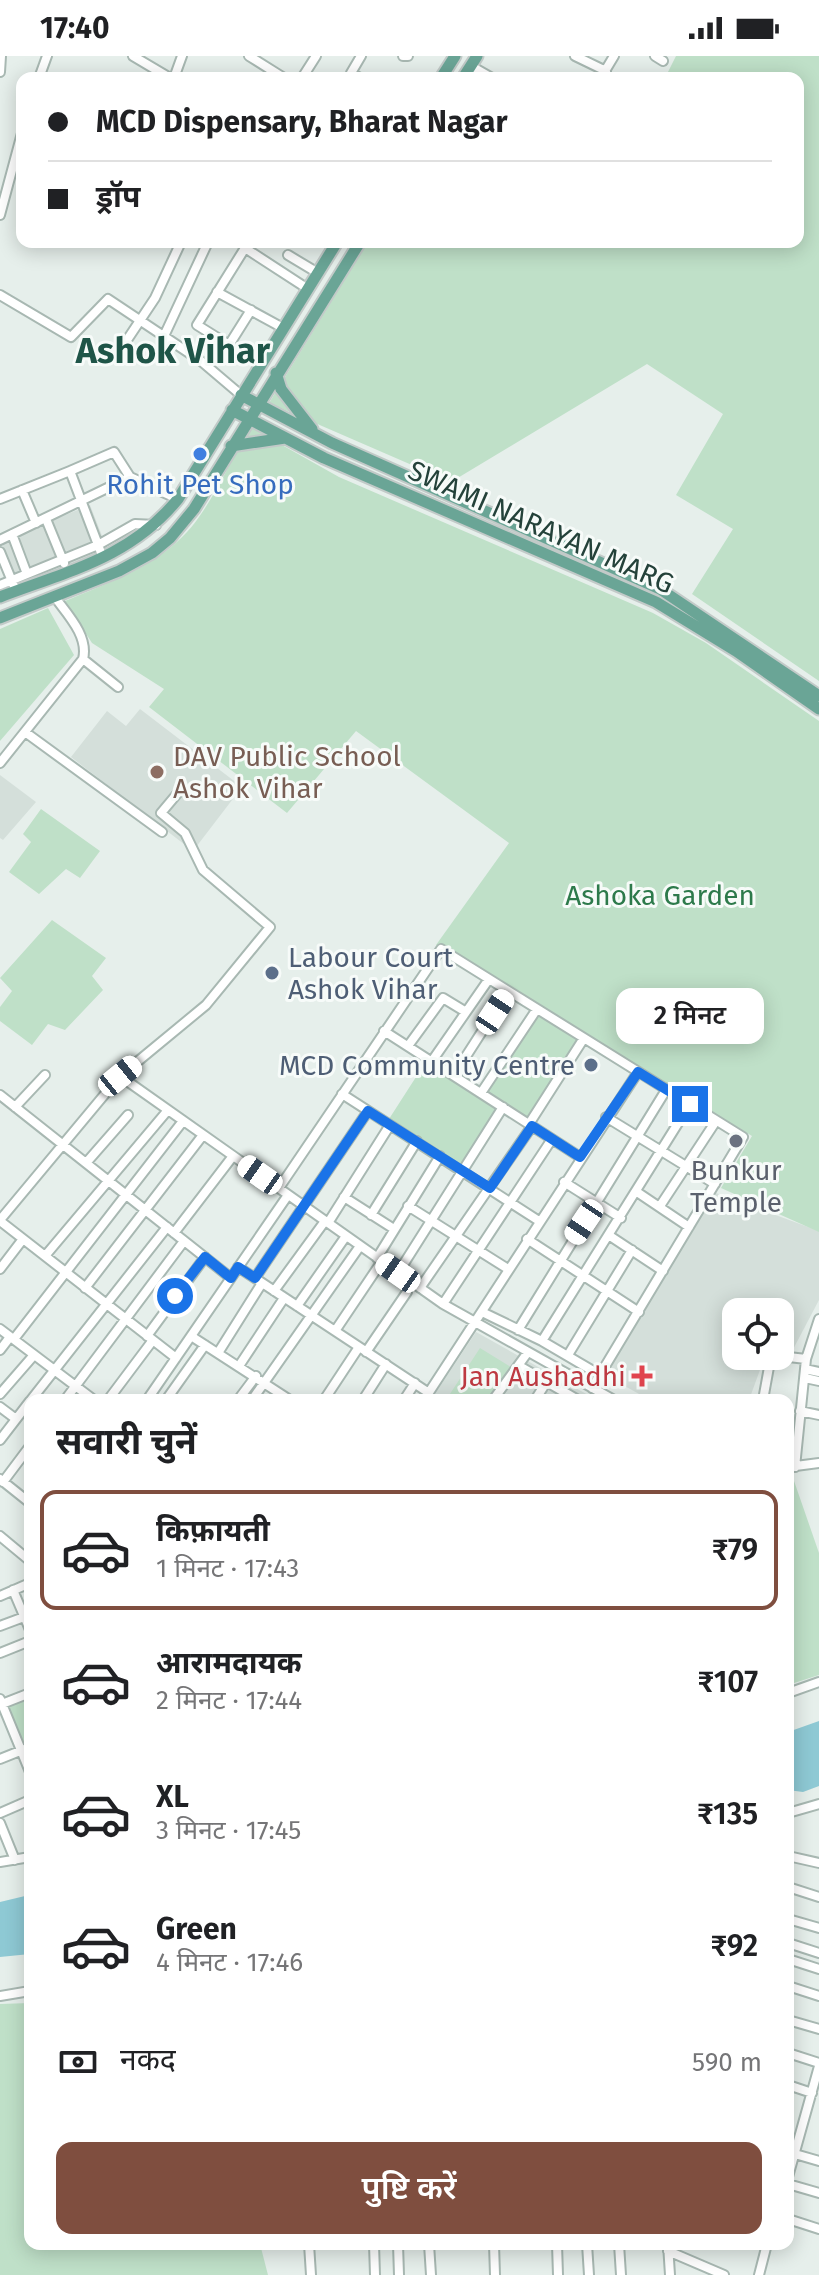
<!DOCTYPE html>
<html lang="hi">
<meta charset="utf-8">
<style>
body{margin:0;font-family:"Fira Sans","Noto Sans Devanagari",sans-serif;background:#f2f2f2;color:#202124;height:100vh;display:flex;flex-direction:column;font-size:30px;white-space:nowrap}
*{box-sizing:border-box;margin:0}
p{font-size:26px;color:#757577}
.icon{flex:none;width:44px;height:44px;fill:none;stroke:currentColor;stroke-width:2;stroke-linecap:round;stroke-linejoin:round}
.map{position:relative;flex:1;overflow:hidden}
.drawer{position:absolute;left:24px;top:1338px;width:770px;height:856px;display:flex;flex-direction:column;background:#fff;border-radius:16px;box-shadow:0 4px 20px #0003}
.drawer>*{flex:none}
.guide{position:absolute;left:16px;top:16px;width:788px;height:176px;border-radius:16px;box-shadow:0 4px 20px #0003;display:grid;align-content:center;height:176px;padding:0 32px;background:#fff}
.fabs{position:absolute;left:722px;top:1242px;display:grid;gap:16px}
.fabs a{display:grid;place-items:center;width:72px;height:72px;border-radius:16px;background:#fff;box-shadow:0 4px 20px #0003;font-size:40px}
.end{position:absolute;width:36px;height:36px;margin:-18px;border:10px solid #1a73e8;background:#fff;box-shadow:0 0 0 4px #fff}
.from{border-radius:50%}
.bubble{position:absolute;height:56px;border-radius:16px;background:#fff;box-shadow:0 4px 20px #0003;font-size:26px;font-weight:600;line-height:56px;text-align:center}
.car{position:absolute;width:24px;height:48px;margin:-24px -12px;border-radius:10px;box-shadow:0 0 6px 2px #0007;background:linear-gradient(#fff 24%,#345 0 40%,#fff 0 76%,#345 0 86%,#fff 0)}
.guide b{display:flex;align-items:center;gap:28px;height:76px;font-size:30px}
.guide b+b{border-top:2px solid #e0e0e0}
.guide i{width:20px;height:20px;background:#202124}
ul{padding:0;list-style:none}
li{display:flex;align-items:center;gap:24px;height:120px;margin:0 16px 12px;padding:0 16px;border:4px solid transparent;border-radius:16px}
li div{flex:1}
li b{display:block;font-size:30px}
li em{font-style:normal;font-weight:600}
li.on{border-color:#7f4e3f}
li>.icon{width:72px;height:72px;stroke-width:1.5}
h2{padding:0 32px;font-size:36px;line-height:96px}
.pay{display:flex;align-items:center;gap:20px;height:88px;padding:0 32px;font-size:30px}
.pay p{margin-inline-start:auto}
.action{display:flex;gap:16px;margin-top:auto;padding:16px 32px}
.action a{flex:1;height:92px;border-radius:16px;background:#7f4e3f;color:#fff;font-size:32px;font-weight:600;line-height:92px;text-align:center}
.status{display:flex;justify-content:space-between;align-items:center;height:56px;padding:0 40px;background:#fff;direction:ltr}
.status svg{height:22px;fill:currentColor}
.map>svg:first-child{display:block}
.built{fill:#d4dfda}
.green{fill:#bfe0c8}
.water{fill:#8ec9d4}
.lines{fill:none;stroke-linecap:round;stroke-linejoin:round}
.minor-casing{stroke:#a8b8b2;stroke-width:12}
.major-casing{stroke:#c2cac8;stroke-width:15}
.minor{stroke:#fff;stroke-width:8}
.major{stroke:#6aa596;stroke-width:11}
.route{stroke:#1a73e8;stroke-width:10}
.shop-dot{fill:#3f7fe0;stroke:#f7fbf9;stroke-width:3}
.education-dot{fill:#8d6e63;stroke:#f7fbf9;stroke-width:3}
.service-dot{fill:#5c6f8a;stroke:#f7fbf9;stroke-width:3}
.worship-dot{fill:#6b7280;stroke:#f7fbf9;stroke-width:3}
.health-dot{fill:#e0444e;stroke:#f7fbf9;stroke-width:3}
.labels{text-anchor:middle;dominant-baseline:central;stroke-width:6;stroke-linejoin:round;paint-order:stroke}
.shop-label{font-size:28px;fill:#366cbe;stroke:#f7fbf9}
.street-label{font-size:28px;fill:#24423a;stroke:#f7fbf9}
.education-label{font-size:28px;fill:#785e54;stroke:#f7fbf9;text-anchor:start}
.park-label{font-size:28px;fill:#2d7a4b;stroke:#f7fbf9}
.service-label{font-size:28px;fill:#4e5e75;stroke:#f7fbf9;text-anchor:start}
.worship-label{font-size:28px;fill:#5b616d;stroke:#f7fbf9}
.health-label{font-size:28px;fill:#be3a42;stroke:#f7fbf9;text-anchor:end}
.district-label{font-size:36px;font-weight:bold;fill:#1f5548;stroke:#f7fbf9}
</style>
<div class="status"><b>17:40</b><svg viewBox="0 0 49 12"><path d="M0 12V9h3v3zM5 12V6h3v6zM10 12V3h3v9zM15 12V0h3v12zM26 1h20v11H26zM47 4h2v5h-2z"/></svg></div>
<div class="map">
<svg width="819" height="2219" viewBox="0 0 819 2219">
<rect width="100%" height="100%" fill="#e6efeb"/>
<path class="built" d="M90,449L108,495L18,528L1,485Z
M140,653L242,731L193,795L71,701L107,655L126,670Z
M0,719L36,746L3,784L0,782Z
M716,1137L819,1175V1244L789,1301L780,1297V1256H736V1300H765L749,1344H650L603,1318Z
M476,1276L597,1344H431Z"/>
<path class="green" d="M676,0H819V625L692,538L733,473L676,439L723,358L647,308L451,426L269,347L368,186H798V22H665Z
M250,371L339,421L653,557L706,587L819,665V1176L721,1132L752,1080L436,889L509,787L356,675L287,757L149,651L164,633L92,587L65,545C108,527 155,511 187,476C209,453 233,401 250,371Z
M48,552L74,599L0,685V573Z
M41,753L100,795L80,822L66,813L39,838L9,816L31,786L23,778Z
M52,864L106,902L92,920L103,934L65,974L48,968L32,989L0,965V951L12,935L0,922Z
M539,960L579,983L527,1062L487,1036Z
M425,1007L497,1053L461,1109L389,1063Z
M480,1292L514,1313L494,1344H446Z
M788,1422H793L819,1497V1619L788,1629Z
M30,1639V1689L22,1692L4,1650Z
M30,1947V2188H260L268,2219H0V1948Z"/>
<path class="water" d="M819,1665V1730L803,1736L788,1734V1676Z
M25,1840L30,1844V1898L0,1901V1846Z"/>
<g class="lines">
<defs>
<path id="minor" d="M133,0L170,22
M249,0L284,22
M403,0H408
M575,0L606,15V22
M655,0L663,5
M471,10L492,22
M605,15L614,0
M0,16L1,0
M39,22L47,0
M174,22L182,0
M302,22L316,0
M360,22L351,17L361,0
M0,159L22,77
M288,199L318,217
M217,236L283,272
M0,239L71,281L108,243L201,305L241,339
M251,254L229,289L197,269L245,192L308,233
M165,278L208,186
M125,287L155,242L181,186
M130,421L178,443
M22,434L36,467
M0,443L70,415L103,502
M46,463L64,507
M12,478L27,518
M0,484L130,421L114,396L70,415
M0,496L16,535
M0,529L98,489L135,468L156,469
M83,603L118,631
M25,676L162,776
M0,707L83,603C89,580 67,558 54,540
M384,975L580,1101
M408,990L443,942L466,956
M432,1005L489,923
M454,1019L508,935
M120,1020L443,1248L614,1344
M481,1037L537,953
M342,1038L539,1165
M0,1039L231,1222
M15,1051L45,1019
M606,1061L715,1128
M529,1068L584,982
M86,1107L128,1059
M564,1126L621,1162
M279,1132L441,893L743,1081L592,1332
M637,1136L689,1171
M344,1141L394,1173
M408,1150L508,1213
M660,1150L716,1065
M371,1159L417,1085
M0,1164L120,1020L206,949L270,871L203,814L185,777L161,757L182,732
M0,1165L176,1302
M328,1167L390,1069
M174,1177L233,1100
M610,1180L663,1215
M527,1183L639,1256
M45,1200L168,1054
M377,1202L440,1100
M238,1211L429,1337
M0,1213L23,1183
M398,1217L503,1051
M255,1222L368,1055
M85,1232L203,1079
M420,1232L532,1070
M274,1235L325,1165
M443,1248L552,1083
M297,1250L346,1180
M482,1256L542,1285L600,1319
M0,1273L94,1344
M518,1274L666,1034
M335,1275L382,1205
M147,1280L205,1201
M191,1280L290,1344
M14,1283L183,1065
M542,1285L690,1048
M0,1294L10,1281
M366,1296L407,1236
M218,1297L262,1227
M568,1299L632,1194
M780,1300L806,1303
M239,1310L284,1242
M521,1311L578,1344
M805,1313L819,1316
M805,1322L819,1325
M0,1338L34,1299
M31,1344L167,1171
M65,1344L184,1185
M108,1344L153,1284
M147,1344L288,1139
M166,1344L205,1289
M238,1344L256,1320
M252,1344L360,1190
M324,1344L359,1291
M363,1344L386,1308
M404,1344L415,1327
M424,1344L638,1016
M493,1344L528,1296
M535,1344L556,1311
M763,1344L771,1300
M0,1351L16,1363
M800,1355L819,1359
M0,1384L30,1345
M788,1411L819,1407
M795,1411L806,1303L819,1263
M0,1423L30,1447
M3,1426L30,1390
M0,1480L30,1505
M13,1534L30,1574
M0,1540L30,1527
M0,1570L24,1561
M0,1597L30,1585
M788,1637L819,1626
M0,1643L30,1716
M2,1648L30,1637
M0,1703L30,1691
M0,1757L30,1744
M788,1757L819,1748
M0,1767L15,1804
M788,1800L819,1807
M0,1806L30,1801
M788,1831L819,1841
M788,1863L819,1872
M788,1887L819,1897
M788,1903L819,1913
M788,1930L819,1940
M0,1940L30,1935
M788,1964L819,1973
M788,1997L819,2007
M788,2029L812,2037
M788,2096L819,2105
M788,2121L819,2010
M788,2128L819,2137
M788,2163L819,2173
M309,2188L311,2219
M374,2188L375,2219
M398,2188L399,2219
M429,2188L431,2219
M494,2188L495,2219
M557,2188L558,2219
M587,2188L589,2219
M619,2188L621,2219
M668,2188L670,2219
M668,2195L724,2219
M759,2219L767,2188"/>
<path id="major" d="M441,22L455,0
M463,22L477,0
M276,317L281,333L312,373
M241,339L332,387L660,533L819,640
M232,354L324,402L656,546L736,595L819,653
M231,390L285,382
M0,541C68,515 130,502 178,443L337,186
M0,562L119,515L152,497L170,482L194,453L360,186"/>
</defs>
<use href="#minor" class="minor-casing"/>
<use href="#major" class="major-casing"/>
<use href="#minor" class="minor"/>
<use href="#major" class="major"/>
</g>
<g class="lines">
<path class="route" d="M175,1240L205,1201L231,1222L238,1211L255,1222L368,1055L490,1132L532,1070L580,1101L638,1016L690,1048"/>
</g>
<circle class="shop-dot" cx="200" cy="398" r="8"/>
<circle class="education-dot" cx="157" cy="716" r="8"/>
<g class="service-dot">
<circle cx="272" cy="917" r="8"/>
<circle cx="591" cy="1009" r="8"/>
</g>
<circle class="worship-dot" cx="736" cy="1085" r="8"/>
<path class="health-dot" d="M638 1308h8v8h8v8h-8v8h-8v-8h-8v-8h8z"/>
<g class="labels">
<g class="shop-label">
<text x="200" y="428">Rohit Pet Shop</text>
</g>
<g class="street-label">
<text transform="translate(541 471) rotate(24)">SWAMI NARAYAN MARG</text>
</g>
<g class="education-label">
<text x="173" y="700">DAV Public School<tspan x="173" dy="32">Ashok Vihar</tspan></text>
</g>
<g class="park-label">
<text x="660" y="839">Ashoka Garden</text>
</g>
<g class="service-label">
<text x="288" y="901">Labour Court<tspan x="288" dy="32">Ashok Vihar</tspan></text>
<text x="575" y="1009" text-anchor="end">MCD Community Centre</text>
</g>
<g class="worship-label">
<text x="736" y="1114">Bunkur<tspan x="736" dy="32">Temple</tspan></text>
</g>
<g class="health-label">
<text x="626" y="1320">Jan Aushadhi</text>
</g>
<g class="district-label">
<text x="173" y="295">Ashok Vihar</text>
</g>
</g>
</svg>
<div class="fabs">
<a><svg class="icon" aria-label="locate" viewBox="0 0 24 24"><circle cx="12" cy="12" r="6"/><path d="M12 2v4M12 18v4M2 12h4M18 12h4"/></svg></a>
</div>
<i class="end from" style="left:175px;top:1240px"></i>
<i class="end" style="left:690px;top:1048px"></i>
<div class="bubble" style="left:616px;top:932px;width:148px">2 मिनट</div>
<i class="car" style="left:495px;top:956px;rotate:33deg"></i>
<i class="car" style="left:120px;top:1020px;rotate:51deg"></i>
<i class="car" style="left:260px;top:1119px;rotate:305deg"></i>
<i class="car" style="left:584px;top:1166px;rotate:214deg"></i>
<i class="car" style="left:398px;top:1217px;rotate:305deg"></i>
<div class="guide">
<b><i class="from"></i>MCD Dispensary, Bharat Nagar</b>
<b><i></i>ड्रॉप</b>
</div>
<section class="drawer">
<h2>सवारी चुनें</h2>
<ul>
<li class="on"><svg class="icon" aria-label="car" viewBox="0 0 24 24"><path d="M5 17H2v-5l4-1 3-4h7l3 4 3 1v5h-3M9 17h6M6 11h13"/><circle cx="7" cy="17" r="2"/><circle cx="17" cy="17" r="2"/></svg><div><b>किफ़ायती</b><p>1 मिनट · 17:43</p></div><em>₹79</em></li>
<li><svg class="icon" aria-label="car" viewBox="0 0 24 24"><path d="M5 17H2v-5l4-1 3-4h7l3 4 3 1v5h-3M9 17h6M6 11h13"/><circle cx="7" cy="17" r="2"/><circle cx="17" cy="17" r="2"/></svg><div><b>आरामदायक</b><p>2 मिनट · 17:44</p></div><em>₹107</em></li>
<li><svg class="icon" aria-label="car" viewBox="0 0 24 24"><path d="M5 17H2v-5l4-1 3-4h7l3 4 3 1v5h-3M9 17h6M6 11h13"/><circle cx="7" cy="17" r="2"/><circle cx="17" cy="17" r="2"/></svg><div><b>XL</b><p>3 मिनट · 17:45</p></div><em>₹135</em></li>
<li><svg class="icon" aria-label="car" viewBox="0 0 24 24"><path d="M5 17H2v-5l4-1 3-4h7l3 4 3 1v5h-3M9 17h6M6 11h13"/><circle cx="7" cy="17" r="2"/><circle cx="17" cy="17" r="2"/></svg><div><b>Green</b><p>4 मिनट · 17:46</p></div><em>₹92</em></li>
</ul>
<div class="pay"><svg class="icon" aria-label="cash" viewBox="0 0 24 24"><path d="M3 7h18v10H3z"/><circle cx="12" cy="12" r="2"/></svg>नकद<p>590 m</p></div>
<div class="action"><a>पुष्टि करें</a></div>
</section>
</div>
